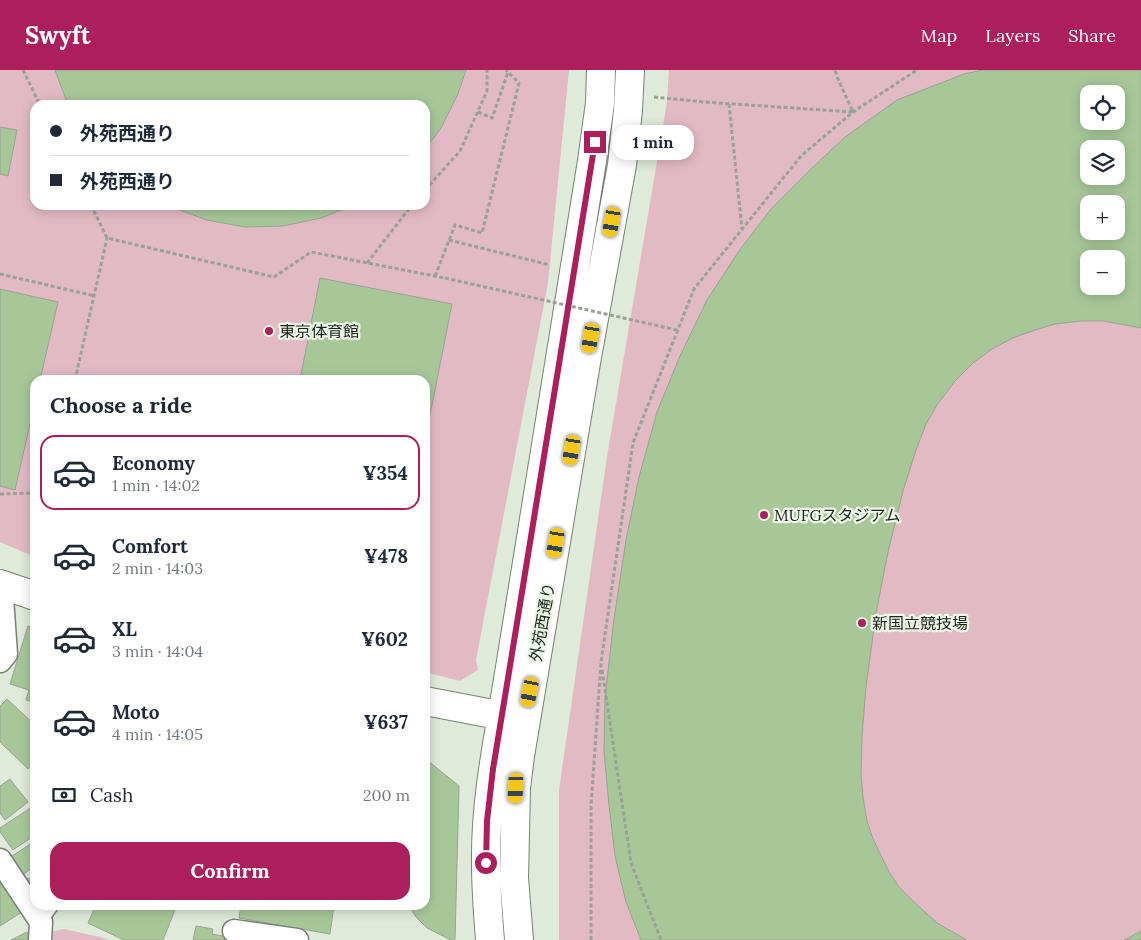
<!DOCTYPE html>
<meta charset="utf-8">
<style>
body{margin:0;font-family:Lora,"Noto Sans JP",serif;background:#f2f2f3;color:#1f2937;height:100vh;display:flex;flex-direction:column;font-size:19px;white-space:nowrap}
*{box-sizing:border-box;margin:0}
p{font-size:16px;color:#747a83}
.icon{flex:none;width:28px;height:28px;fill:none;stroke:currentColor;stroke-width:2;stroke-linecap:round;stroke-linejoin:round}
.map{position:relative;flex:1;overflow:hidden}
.sheet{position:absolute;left:30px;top:305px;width:400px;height:535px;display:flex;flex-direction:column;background:#fff;border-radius:15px;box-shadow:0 2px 12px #0003}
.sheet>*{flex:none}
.banner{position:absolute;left:30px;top:30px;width:400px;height:110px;border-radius:15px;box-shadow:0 2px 12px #0003;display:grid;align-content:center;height:110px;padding:0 20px;background:#fff}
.tools{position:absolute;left:1080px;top:15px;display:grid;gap:10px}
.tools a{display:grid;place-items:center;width:45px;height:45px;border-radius:10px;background:#fff;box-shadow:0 2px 12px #0003;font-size:25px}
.end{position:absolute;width:22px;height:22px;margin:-11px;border:6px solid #ac1f5c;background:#fff;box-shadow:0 0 0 2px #fff}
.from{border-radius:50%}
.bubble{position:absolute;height:35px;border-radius:15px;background:#fff;box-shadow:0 2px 12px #0003;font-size:16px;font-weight:700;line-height:35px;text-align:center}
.car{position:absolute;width:15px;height:30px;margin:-15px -8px;border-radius:6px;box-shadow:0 0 4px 1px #0007;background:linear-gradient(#f5c518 24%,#345 0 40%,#f5c518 0 76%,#345 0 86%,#f5c518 0)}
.banner b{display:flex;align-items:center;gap:18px;height:48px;font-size:19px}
.banner b+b{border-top:1px solid #e0e1e3}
.banner i{width:12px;height:12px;background:#1f2937}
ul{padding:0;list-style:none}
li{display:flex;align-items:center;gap:15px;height:75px;margin:0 10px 8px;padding:0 10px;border:2px solid transparent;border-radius:15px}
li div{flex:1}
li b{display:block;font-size:19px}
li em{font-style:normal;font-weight:700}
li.selected{border-color:#ac1f5c}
li>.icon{width:45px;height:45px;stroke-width:1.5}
h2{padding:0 20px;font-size:22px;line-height:60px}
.pay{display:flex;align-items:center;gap:12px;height:55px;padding:0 20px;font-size:19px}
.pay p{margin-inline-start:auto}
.primary-button{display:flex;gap:10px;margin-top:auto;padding:10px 20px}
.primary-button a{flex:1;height:58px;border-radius:15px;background:#ac1f5c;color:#fff;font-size:20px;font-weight:700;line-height:58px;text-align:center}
header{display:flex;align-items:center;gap:30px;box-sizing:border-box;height:70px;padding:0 25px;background:#ac1f5c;color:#fff}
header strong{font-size:24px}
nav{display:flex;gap:28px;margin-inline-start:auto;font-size:18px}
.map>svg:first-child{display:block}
.green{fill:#e2bac4;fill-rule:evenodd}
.building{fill:#a7c799;stroke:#98a393;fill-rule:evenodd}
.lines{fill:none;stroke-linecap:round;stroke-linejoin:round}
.lane-casing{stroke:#778273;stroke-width:14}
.street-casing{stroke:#778273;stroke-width:25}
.secondary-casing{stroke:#778273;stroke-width:30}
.path{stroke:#99a296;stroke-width:3;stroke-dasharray:4 2.5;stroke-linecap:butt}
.lane{stroke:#fff;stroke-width:11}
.street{stroke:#fff;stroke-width:22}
.secondary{stroke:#fff;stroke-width:28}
.path-bridge{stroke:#99a296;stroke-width:3;stroke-dasharray:4 2.5;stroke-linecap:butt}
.route{stroke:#ac1f5c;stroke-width:6}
.poi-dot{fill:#ac1f5c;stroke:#ecf8e7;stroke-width:2}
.labels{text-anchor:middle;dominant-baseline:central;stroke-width:4.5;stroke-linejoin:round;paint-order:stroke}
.poi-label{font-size:16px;fill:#1f231d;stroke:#ecf8e7;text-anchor:start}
.street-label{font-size:16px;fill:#1f231d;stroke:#ecf8e7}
</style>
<header>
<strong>Swyft</strong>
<nav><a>Map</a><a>Layers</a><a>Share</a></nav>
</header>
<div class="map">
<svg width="1141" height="870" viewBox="0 0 1141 870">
<rect width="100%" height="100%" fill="#dfeada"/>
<path class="green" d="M0,0H569L548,213L476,590L478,600L460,611L425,602V310H35V487L0,472ZM35,35H425V135H35Z
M669,0H1141V870H559V720L607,387L667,32ZM1089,24H1116V51H1089ZM1089,79H1116V106H1089ZM1089,134H1116V161H1089ZM1089,189H1116V216H1089Z
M64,859L100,867L109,870H50L49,862Z"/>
<path class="building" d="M55,0H466L458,24L441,58L425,79V35H68Z
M983,0H1141V258L1104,251H1081L1055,254L1035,260L1013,268L992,279L973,293L955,311L937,335L926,354L916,380L903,421L888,482L876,543L866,617L862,666L861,704L863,727L867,751L873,769L889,802L899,817L913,831L937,853L967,870H641L626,832L615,786L609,735L604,681L605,628L614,549L626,470L639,407L657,342L680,286L707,230L739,181L771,139L810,100L845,67L897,30L964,4ZM1089,24H1116V51H1089ZM1089,79H1116V106H1089ZM1089,134H1116V161H1089ZM1089,189H1116V216H1089Z
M0,57L17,60L8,106L0,104Z
M166,135H354L321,148L283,156L245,157L207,150Z
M320,208L452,234L427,360H425V310H300Z
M0,219L58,232L40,310H35V332L15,420L0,416Z
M28,556L35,558V638L31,637L33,632L26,630L29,620L10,614Z
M7,629L35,655V692L28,699L0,672V636Z
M427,690L459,716L455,870H451L427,858L416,847L408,835H425V691Z
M10,709L28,732L5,750L0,743V716Z
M35,735V765L13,780L0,762V758Z
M35,771V796L21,806L9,788Z
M35,804V825L25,811Z
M5,809L25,840L0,856V812Z
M96,835H177L163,870H124L88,853Z
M241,835H334L330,864L239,848Z
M196,856L213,859L212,864L242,870H193Z
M1141,861V870H1124L1132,866Z
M27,862L31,870H11Z"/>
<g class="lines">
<defs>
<path id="lane" d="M41,852L53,835"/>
<path id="street" d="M0,591L6,584L1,514
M0,790L41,852L40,870
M234,861L297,870"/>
<path id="secondary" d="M0,514L35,526
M425,631L519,649
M490,870C488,845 486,819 486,794C485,734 497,674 507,616L592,91L600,33L601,0
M519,870L514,808L516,718L520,686L587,287L622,95L628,40L630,0"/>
</defs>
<use href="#lane" class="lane-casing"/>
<use href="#street" class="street-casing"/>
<use href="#secondary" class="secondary-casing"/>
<path class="path" d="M23,0L40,35
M654,27L704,32L853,42L838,9L835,0
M729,34L742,159
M478,42L492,48L508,2
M425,120L460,81L487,21V0
M91,135L107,168L274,207L311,182L445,208
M449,170L550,195
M367,193L412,135
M0,204L95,226
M435,206L455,155L482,163L519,13L506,0
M75,310L107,168
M0,424L33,423L35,421
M602,600L631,793L661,870
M591,870V736L601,592L633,373L694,219L801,86L853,42L917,0"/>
<use href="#lane" class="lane"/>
<use href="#street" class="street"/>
<use href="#secondary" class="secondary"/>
<path class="path-bridge" d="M445,208L677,260"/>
</g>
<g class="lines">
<path class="route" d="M486,793L487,751L493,699L510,596L595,72"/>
</g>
<g class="poi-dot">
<circle cx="269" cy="261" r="5"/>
<circle cx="764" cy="445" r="5"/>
<circle cx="862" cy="553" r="5"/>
</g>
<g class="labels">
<g class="poi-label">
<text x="279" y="261">東京体育館</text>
<text x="774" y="445">MUFGスタジアム</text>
<text x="872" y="553">新国立競技場</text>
</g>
<g class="street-label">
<text transform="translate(542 552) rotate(-80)">外苑西通り</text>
</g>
</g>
</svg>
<div class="tools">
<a><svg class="icon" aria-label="locate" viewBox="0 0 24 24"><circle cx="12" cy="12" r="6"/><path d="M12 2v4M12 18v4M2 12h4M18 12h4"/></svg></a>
<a><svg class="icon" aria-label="layers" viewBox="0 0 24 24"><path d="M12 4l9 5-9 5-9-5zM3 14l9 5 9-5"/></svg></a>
<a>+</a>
<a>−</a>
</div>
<i class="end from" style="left:486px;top:793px"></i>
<i class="end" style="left:595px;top:72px"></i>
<div class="bubble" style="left:612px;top:55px;width:82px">1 min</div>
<i class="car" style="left:612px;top:152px;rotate:190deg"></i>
<i class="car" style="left:591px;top:268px;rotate:190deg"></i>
<i class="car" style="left:572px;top:380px;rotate:190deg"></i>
<i class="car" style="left:556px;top:473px;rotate:190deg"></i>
<i class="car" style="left:530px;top:622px;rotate:191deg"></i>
<i class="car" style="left:516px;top:718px;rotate:182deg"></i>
<div class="banner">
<b><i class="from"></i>外苑西通り</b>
<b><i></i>外苑西通り</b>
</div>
<section class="sheet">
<h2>Choose a ride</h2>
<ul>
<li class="selected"><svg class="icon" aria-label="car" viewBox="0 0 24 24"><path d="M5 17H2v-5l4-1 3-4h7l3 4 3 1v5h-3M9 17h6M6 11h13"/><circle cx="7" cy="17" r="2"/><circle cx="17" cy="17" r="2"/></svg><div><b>Economy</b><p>1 min · 14:02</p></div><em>¥354</em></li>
<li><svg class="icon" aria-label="car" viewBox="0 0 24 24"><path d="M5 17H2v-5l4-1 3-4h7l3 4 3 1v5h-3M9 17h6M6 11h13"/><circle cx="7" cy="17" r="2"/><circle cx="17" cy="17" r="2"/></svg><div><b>Comfort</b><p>2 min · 14:03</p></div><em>¥478</em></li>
<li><svg class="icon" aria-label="car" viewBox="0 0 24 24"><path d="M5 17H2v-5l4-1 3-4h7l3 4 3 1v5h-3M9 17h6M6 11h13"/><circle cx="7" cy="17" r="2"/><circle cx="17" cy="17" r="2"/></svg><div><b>XL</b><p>3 min · 14:04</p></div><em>¥602</em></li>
<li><svg class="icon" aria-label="car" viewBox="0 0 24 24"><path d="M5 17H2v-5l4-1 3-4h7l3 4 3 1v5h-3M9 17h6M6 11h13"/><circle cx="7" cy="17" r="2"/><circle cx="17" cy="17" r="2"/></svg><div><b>Moto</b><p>4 min · 14:05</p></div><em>¥637</em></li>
</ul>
<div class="pay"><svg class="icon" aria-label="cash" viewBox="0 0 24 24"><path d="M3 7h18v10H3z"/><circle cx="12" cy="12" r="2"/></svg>Cash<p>200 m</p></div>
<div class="primary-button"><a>Confirm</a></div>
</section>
</div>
